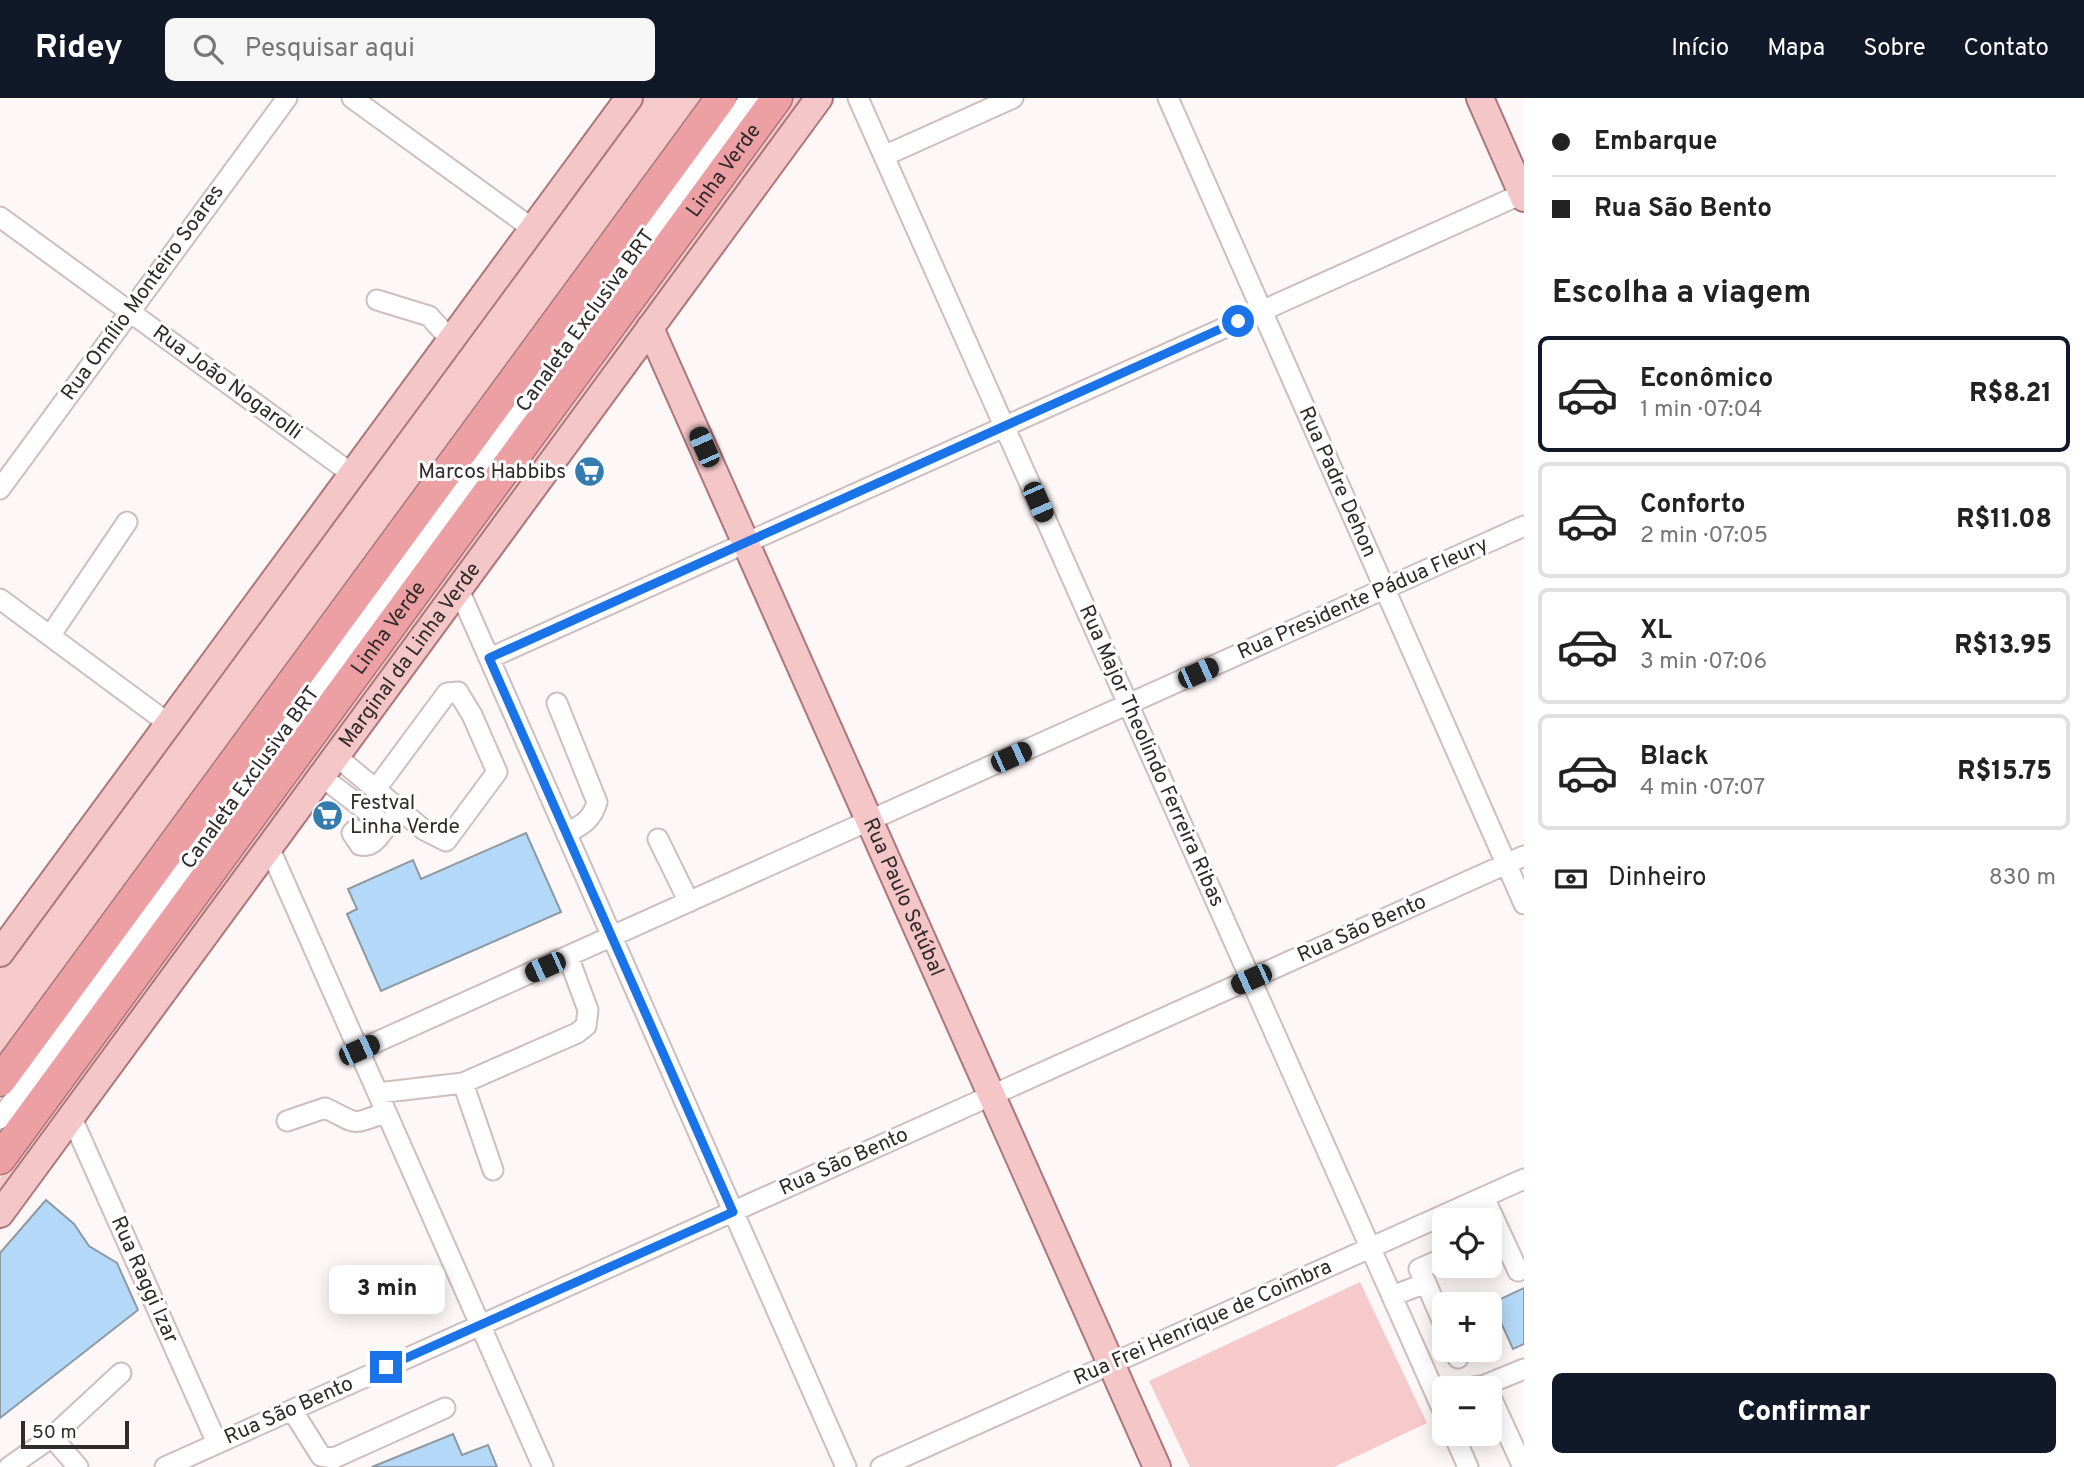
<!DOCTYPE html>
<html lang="pt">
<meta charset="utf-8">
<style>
body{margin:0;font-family:Overpass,sans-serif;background:#f6f6f6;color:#222;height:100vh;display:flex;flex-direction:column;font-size:26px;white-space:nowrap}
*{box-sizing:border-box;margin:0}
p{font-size:23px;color:#767676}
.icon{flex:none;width:38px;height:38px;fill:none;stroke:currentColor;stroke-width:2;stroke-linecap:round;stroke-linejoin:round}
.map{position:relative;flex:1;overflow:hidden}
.side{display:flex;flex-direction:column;background:#fff;width:560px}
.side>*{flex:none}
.banner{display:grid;align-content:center;height:154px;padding:0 28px;background:#fff}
.controls{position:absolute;left:1432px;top:1110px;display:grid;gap:14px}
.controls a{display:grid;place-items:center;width:70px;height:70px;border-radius:10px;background:#fff;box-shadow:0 4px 18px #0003;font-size:35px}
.scale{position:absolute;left:21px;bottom:18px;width:108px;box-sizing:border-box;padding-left:7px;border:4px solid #302a2a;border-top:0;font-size:19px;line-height:24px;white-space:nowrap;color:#302a2a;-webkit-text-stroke:5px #fff;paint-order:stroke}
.end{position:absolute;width:32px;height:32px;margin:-16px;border:9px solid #1a73e8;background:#fff;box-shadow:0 0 0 4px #fff}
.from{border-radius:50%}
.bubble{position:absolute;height:49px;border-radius:10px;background:#fff;box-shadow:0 4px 18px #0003;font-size:23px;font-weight:800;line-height:49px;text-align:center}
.car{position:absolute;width:21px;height:42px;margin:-21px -10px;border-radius:9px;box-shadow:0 0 5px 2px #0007;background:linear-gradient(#222 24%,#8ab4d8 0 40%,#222 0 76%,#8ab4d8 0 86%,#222 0)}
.banner b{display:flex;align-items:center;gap:24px;height:66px;font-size:26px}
.banner b+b{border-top:2px solid #e0e0e0}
.banner i{width:18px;height:18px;background:#222}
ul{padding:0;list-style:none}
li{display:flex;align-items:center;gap:21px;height:116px;margin:0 14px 10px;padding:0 14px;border:4px solid #e0e0e0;border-radius:10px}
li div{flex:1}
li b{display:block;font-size:26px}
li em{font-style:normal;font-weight:800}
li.on{border-color:#111827}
li>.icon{width:63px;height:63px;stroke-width:1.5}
h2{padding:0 28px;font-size:32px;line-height:84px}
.pay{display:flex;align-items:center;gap:18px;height:77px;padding:0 28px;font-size:26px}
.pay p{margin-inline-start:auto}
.action{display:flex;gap:14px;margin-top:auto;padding:14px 28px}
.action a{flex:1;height:80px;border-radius:10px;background:#111827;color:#fff;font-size:28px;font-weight:800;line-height:80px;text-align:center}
header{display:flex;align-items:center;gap:42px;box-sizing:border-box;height:98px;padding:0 35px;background:#111827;color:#fff}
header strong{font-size:33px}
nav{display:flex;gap:38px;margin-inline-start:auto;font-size:24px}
.search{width:490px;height:63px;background:#f6f6f6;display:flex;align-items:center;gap:18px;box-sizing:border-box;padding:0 24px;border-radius:10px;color:#767676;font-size:26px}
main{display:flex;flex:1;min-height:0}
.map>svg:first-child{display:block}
.green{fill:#f6c9cb}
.building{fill:#b4d8f7;stroke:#8e99a2;stroke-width:2}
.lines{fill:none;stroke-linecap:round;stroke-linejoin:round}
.minor-casing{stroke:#cebebe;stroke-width:23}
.major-casing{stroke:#ab7779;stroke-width:30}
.highway-casing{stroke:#ab7779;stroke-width:33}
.minor{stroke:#fff;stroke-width:19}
.major{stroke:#f4c6c8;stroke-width:26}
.highway{stroke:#eda0a4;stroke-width:30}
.route{stroke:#1a73e8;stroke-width:9}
.labels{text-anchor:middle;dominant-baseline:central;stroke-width:6;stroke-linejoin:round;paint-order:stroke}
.street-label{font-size:21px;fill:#302a2a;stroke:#fff}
.poi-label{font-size:21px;fill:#302a2a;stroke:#fff;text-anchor:end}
</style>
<header>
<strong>Ridey</strong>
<div class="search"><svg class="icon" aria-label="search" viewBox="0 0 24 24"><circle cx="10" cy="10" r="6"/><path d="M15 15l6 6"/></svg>Pesquisar aqui</div>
<nav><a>Início</a><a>Mapa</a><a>Sobre</a><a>Contato</a></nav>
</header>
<main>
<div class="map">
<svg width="1524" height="1369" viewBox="0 0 1524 1369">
<rect width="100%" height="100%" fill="#fef7f8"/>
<path class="green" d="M633,0H707L0,963V869Z
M793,0H810L0,1104V1080Z
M1360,1184L1427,1325L1334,1369H1190L1149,1283Z"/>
<path class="building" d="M526,735L561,814L381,893L347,816L357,811L348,791L413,762L421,781Z
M46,1102L74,1126L89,1148L117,1165L138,1212L0,1320V1155Z
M1524,1190V1246L1513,1251L1492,1205Z
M453,1336L462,1357L488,1347L497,1369H372Z"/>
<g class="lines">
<defs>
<path id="minor" d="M352,0L533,131
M858,0L1444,1315
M1168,0L1524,806
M884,58L1013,0
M0,119L352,376
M377,202L429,218L451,242
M0,391L287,0
M459,492L846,1369
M0,501L169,626
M50,538L127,424
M490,560L1524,95
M557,605L597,704C592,722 582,727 567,735
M336,658L424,732L446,743L497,674L472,617L458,594L447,595L376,691
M321,678L387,729
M378,740L355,732L352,735L360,747C369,749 375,744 380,737L400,712
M658,741L689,804
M269,749L543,1369
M359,952L1524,428
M463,985L493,1072
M378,995L463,985L577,935L586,928L588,912L568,858
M71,1018L217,1345
M0,1021L750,0
M287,1023L325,1010C358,1025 349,1029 386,1014
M1484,1099L1501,1136L1489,1142
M1501,1136L1518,1173
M1426,1185L1419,1171L1444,1160
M1392,1198L1426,1185L1444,1227
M1454,1251L1458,1260
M1467,1290L1485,1287L1524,1271
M1489,1295L1523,1369
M292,1312L321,1358L334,1360L445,1310
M1453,1335L1468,1369
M52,1339L78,1369
M9,1369L52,1339L121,1275
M165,1369L1524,758
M881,1369L1524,1081"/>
<g id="major">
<path d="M1480,0L1524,100"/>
<path id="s1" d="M650,230L1157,1369"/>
<path d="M0,855L629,0"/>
<path id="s2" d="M0,1116L819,0"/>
</g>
<g id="highway">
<path d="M0,983L721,0"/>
<path id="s3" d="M0,1061L777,0"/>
</g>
</defs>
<use href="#minor" class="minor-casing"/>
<use href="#major" class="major-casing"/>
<use href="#highway" class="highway-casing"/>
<use href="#minor" class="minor"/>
<use href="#major" class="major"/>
<use href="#highway" class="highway"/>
</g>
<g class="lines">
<path class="route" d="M386,1269L733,1114L489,560L1238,223"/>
</g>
<defs>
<symbol id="supermarket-disc" viewBox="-11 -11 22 22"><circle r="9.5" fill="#347bb0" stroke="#fff"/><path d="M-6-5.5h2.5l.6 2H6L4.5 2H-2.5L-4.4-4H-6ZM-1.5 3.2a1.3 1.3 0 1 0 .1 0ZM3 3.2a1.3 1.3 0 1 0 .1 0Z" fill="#fff"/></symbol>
</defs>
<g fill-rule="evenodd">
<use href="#supermarket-disc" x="572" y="356" width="35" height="35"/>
<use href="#supermarket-disc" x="310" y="700" width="35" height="35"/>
</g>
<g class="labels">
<g class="street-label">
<text stroke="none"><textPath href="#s3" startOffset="1225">Linha Verde</textPath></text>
<text transform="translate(143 195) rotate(-54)">Rua Omílio Monteiro Soares</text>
<text transform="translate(586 223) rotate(-54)">Canaleta Exclusiva BRT</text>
<text transform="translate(227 285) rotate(36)">Rua João Nogarolli</text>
<text transform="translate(1337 384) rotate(66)">Rua Padre Dehon</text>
<text transform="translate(1363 501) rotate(-24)">Rua Presidente Pádua Fleury</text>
<text stroke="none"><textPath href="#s3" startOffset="658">Linha Verde</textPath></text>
<text stroke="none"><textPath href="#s2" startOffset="693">Marginal da Linha Verde</textPath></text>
<text transform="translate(1151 658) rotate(66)">Rua Major Theolindo Ferreira Ribas</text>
<text transform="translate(251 680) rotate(-54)">Canaleta Exclusiva BRT</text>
<text stroke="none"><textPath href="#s1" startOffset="623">Rua Paulo Setúbal</textPath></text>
<text transform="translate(1362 831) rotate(-24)">Rua São Bento</text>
<text transform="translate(844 1064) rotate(-24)">Rua São Bento</text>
<text transform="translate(144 1182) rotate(66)">Rua Raggi Izar</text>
<text transform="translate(1203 1225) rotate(-24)">Rua Frei Henrique de Coimbra</text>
<text transform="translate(289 1313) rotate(-24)">Rua São Bento</text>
</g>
<g class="poi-label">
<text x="566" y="374">Marcos Habbibs</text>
<text x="350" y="705" text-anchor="start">Festval<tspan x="350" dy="24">Linha Verde</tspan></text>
</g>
</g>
</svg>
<div class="controls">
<a><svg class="icon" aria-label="locate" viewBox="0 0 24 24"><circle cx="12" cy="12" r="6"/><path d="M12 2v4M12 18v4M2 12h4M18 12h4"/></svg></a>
<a>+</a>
<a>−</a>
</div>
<div class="scale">50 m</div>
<i class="end from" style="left:1238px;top:223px"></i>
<i class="end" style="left:386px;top:1269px"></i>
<div class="bubble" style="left:329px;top:1167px;width:116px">3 min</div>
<i class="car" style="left:704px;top:349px;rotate:336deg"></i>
<i class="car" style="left:1038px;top:404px;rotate:156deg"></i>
<i class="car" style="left:1198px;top:575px;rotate:66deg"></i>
<i class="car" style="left:1011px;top:659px;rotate:66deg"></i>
<i class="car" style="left:545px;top:869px;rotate:246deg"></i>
<i class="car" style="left:1251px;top:881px;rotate:246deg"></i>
<i class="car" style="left:359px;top:952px;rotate:66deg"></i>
</div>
<section class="side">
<div class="banner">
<b><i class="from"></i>Embarque</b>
<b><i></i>Rua São Bento</b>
</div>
<h2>Escolha a viagem</h2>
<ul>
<li class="on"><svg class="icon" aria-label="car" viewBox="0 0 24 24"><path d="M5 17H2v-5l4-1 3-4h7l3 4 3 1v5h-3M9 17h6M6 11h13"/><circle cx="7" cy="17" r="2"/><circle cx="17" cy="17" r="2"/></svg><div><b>Econômico</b><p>1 min · 07:04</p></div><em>R$8.21</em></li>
<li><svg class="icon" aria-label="car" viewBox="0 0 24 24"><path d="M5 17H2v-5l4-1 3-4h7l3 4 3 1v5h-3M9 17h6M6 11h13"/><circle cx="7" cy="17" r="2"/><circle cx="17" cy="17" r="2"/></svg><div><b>Conforto</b><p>2 min · 07:05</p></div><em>R$11.08</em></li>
<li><svg class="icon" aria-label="car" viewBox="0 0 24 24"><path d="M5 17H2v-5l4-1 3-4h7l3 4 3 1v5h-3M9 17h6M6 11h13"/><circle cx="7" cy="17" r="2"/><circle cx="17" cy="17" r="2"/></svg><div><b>XL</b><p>3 min · 07:06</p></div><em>R$13.95</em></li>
<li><svg class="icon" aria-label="car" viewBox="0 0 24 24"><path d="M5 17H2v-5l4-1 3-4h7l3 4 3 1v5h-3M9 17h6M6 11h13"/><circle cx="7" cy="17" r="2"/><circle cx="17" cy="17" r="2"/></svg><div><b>Black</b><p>4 min · 07:07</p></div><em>R$15.75</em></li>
</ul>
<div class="pay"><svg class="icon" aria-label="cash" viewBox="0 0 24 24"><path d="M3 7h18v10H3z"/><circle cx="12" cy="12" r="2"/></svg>Dinheiro<p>830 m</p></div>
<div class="action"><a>Confirmar</a></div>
</section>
</main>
